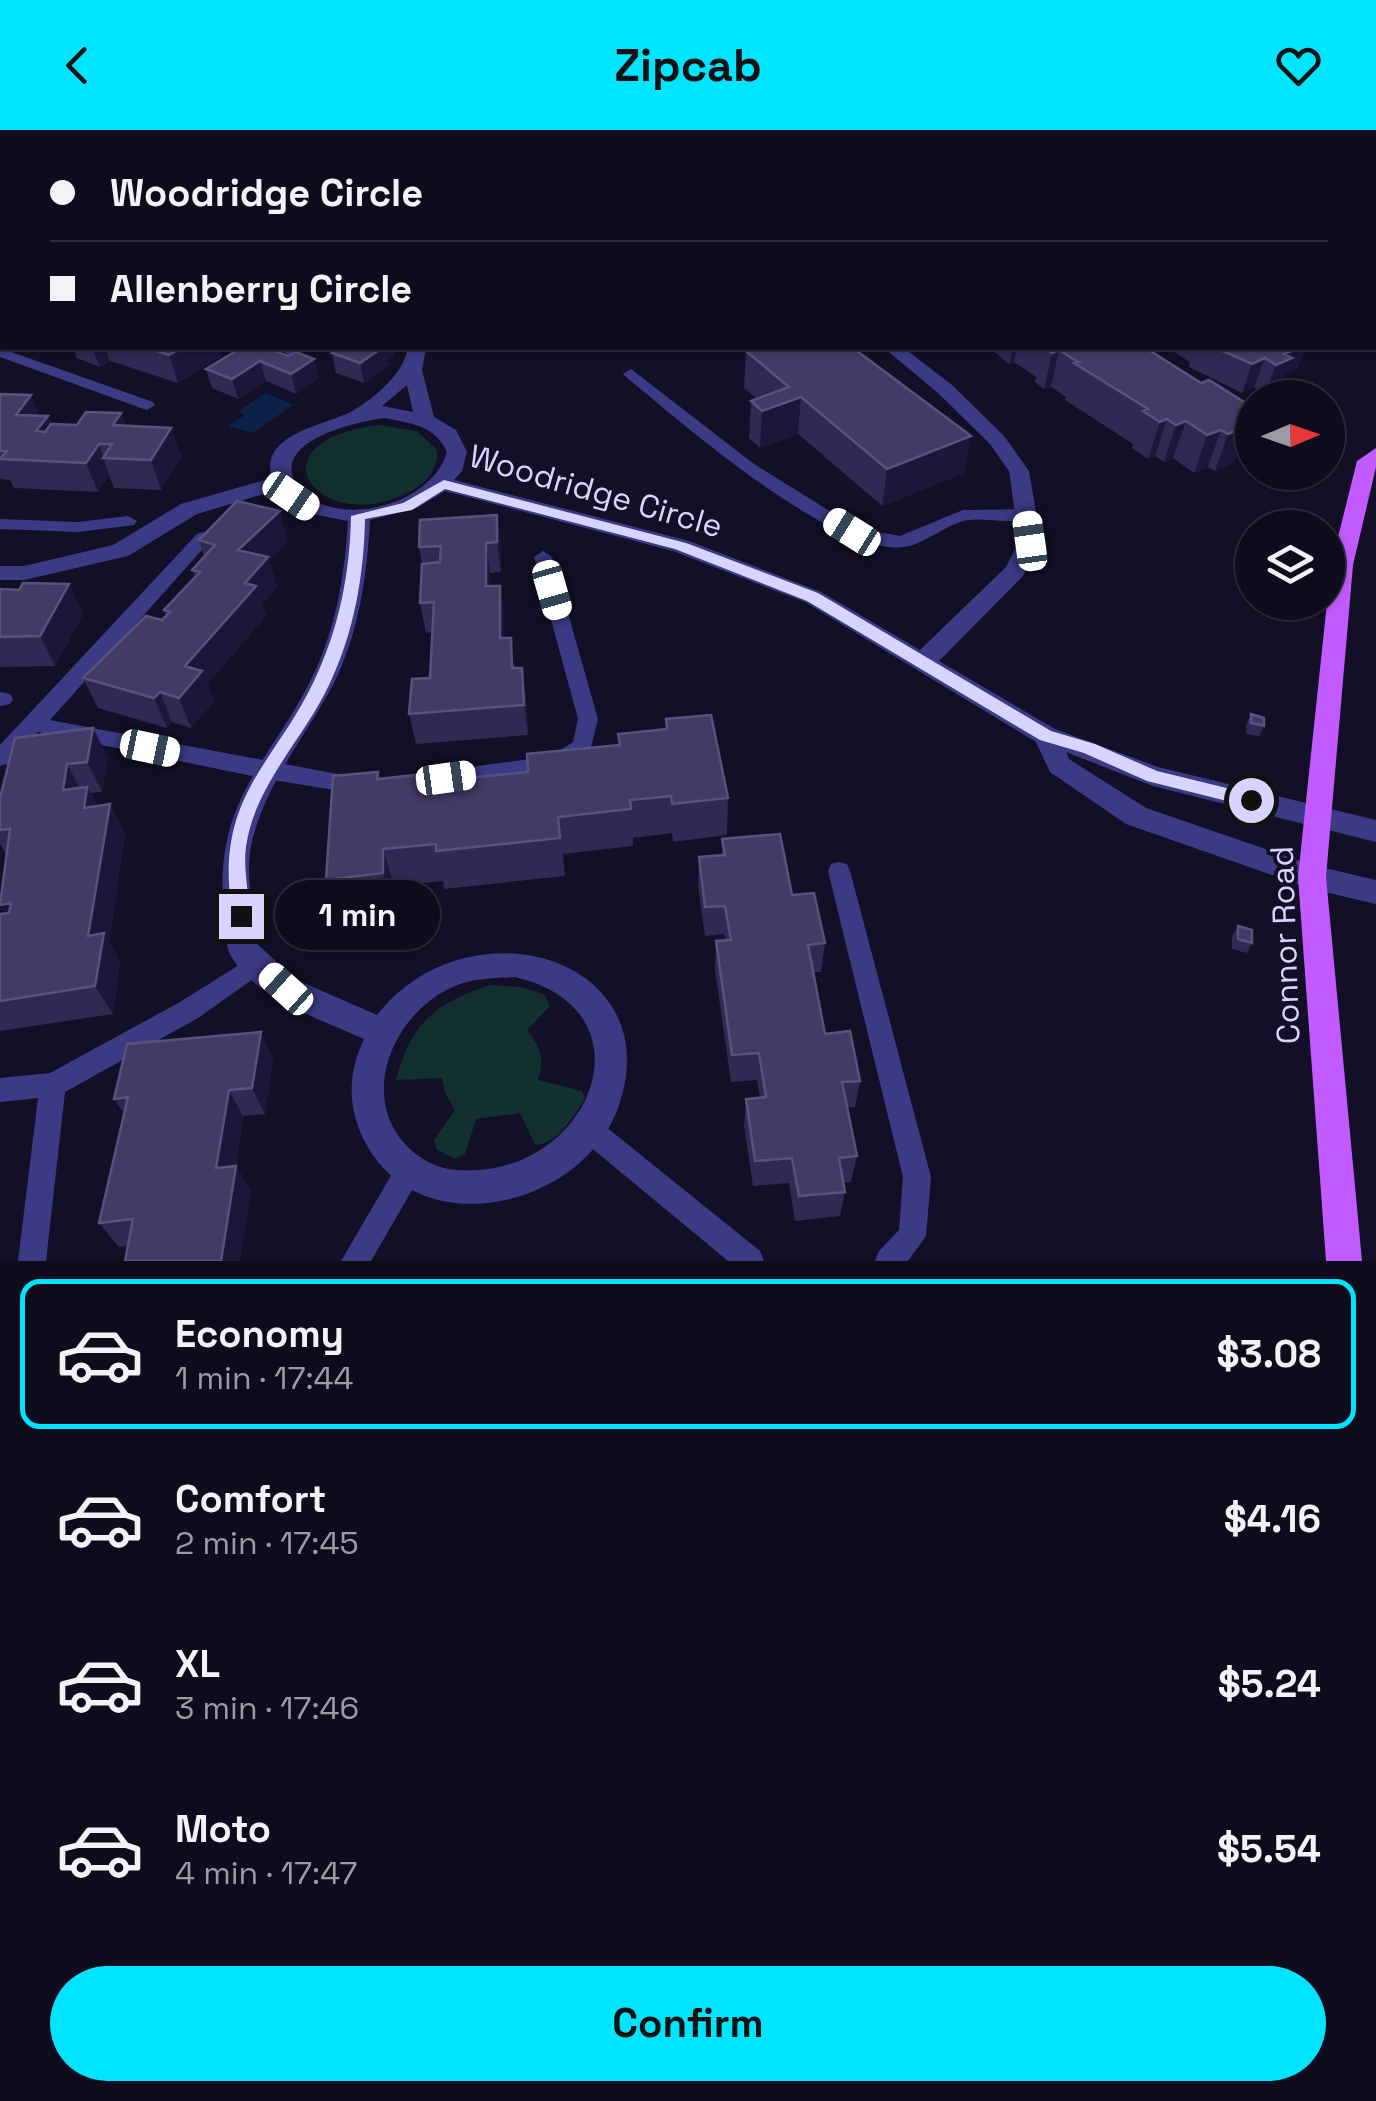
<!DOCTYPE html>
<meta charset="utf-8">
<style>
body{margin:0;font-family:"Space Grotesk",sans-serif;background:#171425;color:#f1f3f6;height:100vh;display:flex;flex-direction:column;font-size:38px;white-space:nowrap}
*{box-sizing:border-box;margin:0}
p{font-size:32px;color:#9b9ba3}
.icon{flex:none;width:55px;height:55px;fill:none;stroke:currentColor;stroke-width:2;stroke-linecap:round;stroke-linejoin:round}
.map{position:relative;height:1131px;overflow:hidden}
.drawer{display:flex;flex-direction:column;background:#0e0b1c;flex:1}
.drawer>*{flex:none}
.hud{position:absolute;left:0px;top:0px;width:1378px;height:220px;box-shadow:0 2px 8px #0004,0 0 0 2px #2e2b3b;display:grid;align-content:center;height:220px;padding:0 50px;background:#0e0b1c}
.needle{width:65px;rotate:88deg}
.buttons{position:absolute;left:1235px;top:250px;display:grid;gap:20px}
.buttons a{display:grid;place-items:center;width:110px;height:110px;border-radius:50%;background:#0e0b1c;box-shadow:0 2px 8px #0004,0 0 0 2px #2e2b3b;font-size:50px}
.end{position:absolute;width:45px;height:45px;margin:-22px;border:12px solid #d9d4ff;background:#111;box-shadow:0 0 0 5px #111}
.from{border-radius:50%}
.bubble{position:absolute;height:70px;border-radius:35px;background:#0e0b1c;box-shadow:0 2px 8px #0004,0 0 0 2px #2e2b3b;font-size:32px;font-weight:700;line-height:70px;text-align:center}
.car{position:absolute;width:30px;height:60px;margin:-30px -15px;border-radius:12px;box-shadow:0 0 8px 2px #0007;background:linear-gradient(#fff 24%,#345 0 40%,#fff 0 76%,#345 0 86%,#fff 0)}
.hud b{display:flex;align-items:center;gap:35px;height:95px;font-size:38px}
.hud b+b{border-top:2px solid #2e2b3b}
.hud i{width:25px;height:25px;background:#f1f3f6}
ul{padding:18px 0 0;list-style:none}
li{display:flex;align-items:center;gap:30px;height:150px;margin:0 20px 15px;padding:0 30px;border:5px solid transparent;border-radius:20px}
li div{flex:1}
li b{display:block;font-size:38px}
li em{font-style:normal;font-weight:700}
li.current{border-color:#00e5ff}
li>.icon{width:90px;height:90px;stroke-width:1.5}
.cta{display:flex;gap:20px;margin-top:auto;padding:20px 50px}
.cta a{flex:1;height:115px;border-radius:60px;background:#00e5ff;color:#111;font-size:40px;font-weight:700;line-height:115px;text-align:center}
header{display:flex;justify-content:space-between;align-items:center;height:130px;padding:0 50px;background:#00e5ff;color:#111;font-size:45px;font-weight:700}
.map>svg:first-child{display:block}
.green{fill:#12302f}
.water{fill:#0c2248}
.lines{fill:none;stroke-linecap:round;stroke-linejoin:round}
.service{fill:#3d3a85;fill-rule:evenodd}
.minor{fill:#3d3a85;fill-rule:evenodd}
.primary{fill:#c25bff;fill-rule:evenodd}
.wall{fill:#312854}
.shaded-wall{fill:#1d163a}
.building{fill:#433a66;stroke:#5a527e;stroke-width:2.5}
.route{fill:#d9d4ff}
.labels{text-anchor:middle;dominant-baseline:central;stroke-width:8;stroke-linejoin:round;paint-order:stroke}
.street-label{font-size:32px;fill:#d9d4ff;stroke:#130f26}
</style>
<header><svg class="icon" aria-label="back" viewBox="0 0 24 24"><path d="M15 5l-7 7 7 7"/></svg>Zipcab<svg class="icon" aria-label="heart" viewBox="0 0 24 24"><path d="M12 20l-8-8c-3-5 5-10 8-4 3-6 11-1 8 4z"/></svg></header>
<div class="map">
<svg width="1376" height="1131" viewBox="0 0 1376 1131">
<rect width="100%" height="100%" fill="#130f26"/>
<path class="green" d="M379,295L417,301L437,320C438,341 427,353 409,362C317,409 247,311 379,295Z
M490,855L522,857L545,865L550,876L527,900C541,918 545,928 538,950L582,961L585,968C574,986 558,1014 535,1015L520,983L476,989L465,1024L455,1029L437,1020L434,1010L455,980L445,963L442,948L396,950C411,893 435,873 490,855Z"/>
<path class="water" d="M266,263L293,275L253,303L228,296L245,285L238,281Z"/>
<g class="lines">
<path class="service" d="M0,218L153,272L155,275L147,280L141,278L0,227Z
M305,218L291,226L284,222L288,218Z
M631,239L754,334L857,398L900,406L963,380L1026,379L1035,384C1019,397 988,387 968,390C945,394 926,414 904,417C833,426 681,292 626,247L623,244Z
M128,386L137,391L134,395L78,402L0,399V389L78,392Z
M203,402L209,404L212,408L209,412L50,590L359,648L367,650L370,656L367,662L359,664L267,649L38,602L7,634L0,636V615L197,404Z
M543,421L552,427L598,589L590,621L556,641L412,661L404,659L401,653L404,647L412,645L551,626L573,612L578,589L534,427Z
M0,562L10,564L13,569L10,574L0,576Z
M839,732L847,734L850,741L931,1047L926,1106L908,1131H875L879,1121L899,1100L903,1047L828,741L831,734Z
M258,823L266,826L270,833L266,840L198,888L65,962L46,1131H18L38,968L0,972V948L50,943L180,872Z
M591,988L600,992L760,1121L764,1131H728L582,1010L578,1001L582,992Z
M409,1028L419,1032L423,1041L371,1131H341L399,1032Z"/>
<path class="minor" d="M408,218H426L422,240L434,287L456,300L467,322L462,341L454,350L689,411L821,462L920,520L1006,437L1019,411L1009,341L990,314L938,263L884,218H904L952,255L1004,306L1029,341L1041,411L1023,446L939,531L1055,599L1158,637L1376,690V712L1153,656L1066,622L1069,629L1146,678L1312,735L1376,750V774L1312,759L1126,694L1050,642L1036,612L805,472L673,421L445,361L417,378L370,390C367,446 359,502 334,553C306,606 264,655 251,716C245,748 254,783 257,814L297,850L377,885C468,768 672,827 618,978C582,1078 417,1117 364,1010C347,976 348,943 364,909C322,890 255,868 231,826C224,814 226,794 224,781C212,663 278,628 319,532C338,487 345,439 348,391L302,382L277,360L197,384L128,426L24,450H0V436H24L113,415L181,374L272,348C258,302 330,295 354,280C377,266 403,244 408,218ZM407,255L413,282L382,276ZM384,288C410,293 435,295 447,322C433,371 353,396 309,368C300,362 293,355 292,343C286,307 358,292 384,288ZM515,847C651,879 596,1032 478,1040C456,1041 439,1040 420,1027C353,980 388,884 455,856C473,848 495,848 515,847Z"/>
<path class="primary" d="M1376,318V337L1353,435L1326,747L1362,1131H1326L1298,747L1331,435L1357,331Z"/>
</g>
<path class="wall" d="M127,0H164L159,2H127Z
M308,0H420L414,2H309Z
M548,0H616L612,2H548Z
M718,0H792L789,2H718Z
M899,0L950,2V0H1067L1057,2H898Z
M2,38V72L0,71V39Z
M73,218H219L222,226L178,253L110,231L100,237L77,228Z
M990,218H1156L1154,223L1201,253L1252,277V299L1245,318L1238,322L1233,333L1215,341L1208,337L1194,343L1173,328L1164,332L1155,326L1148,329L1132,318L1133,314L1065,270L1066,267L1051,257L1044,259L1035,252L1036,247L1014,232L1009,234Z
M1168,218H1305L1297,239L1286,243L1281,256L1265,264L1254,257L1242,263L1189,237L1190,232Z
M746,221L964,343L882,376L798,304L760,318L749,308L751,271L757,269L744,258Z
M332,223L394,225L388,230L389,235L364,253L336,243Z
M288,226L314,229L318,248L296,264L266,251L238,269L212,258L206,239Z
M0,264L39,286H48L51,294L77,295L121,283L126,296L171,298L181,327L161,360L114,358L109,345L98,362L14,358L10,350L0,349Z
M497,385L501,415V442L490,443V456H500L504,486V508L515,538H522L526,568L528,605L416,614L409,584L430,548L432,502L426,503L420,473L422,434L419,417Z
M199,410L288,411L269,430L277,457L262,474L266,486L207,554L214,571L191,598L172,592L167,598L98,578L83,548L166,486L164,480L195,447L192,440L204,426Z
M69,454L83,484L55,536L0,537V459L19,460Z
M1251,584L1264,596L1259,606L1246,604V595Z
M666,589L728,668L727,705L673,712L672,703L633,708V716L563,724L565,746L444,759L443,751L394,756L393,780L338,787L326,750L378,642L380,649L436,643L437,651L528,642L666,600Z
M93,598L108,628L102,662L90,663L97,676L125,703L109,812L120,832L113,884L0,901V784L4,783L0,777V767L6,725L0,714V668Z
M722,709L792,765L825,813L821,842H814L825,904L860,951L855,977L847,978L857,1026L851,1052H844L845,1062L840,1086L795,1091L789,1053L753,1056L744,996L746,969L760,968L757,950L731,952L715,840L716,811L725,810L724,804L705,806L698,756L699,727L722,725Z
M1238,796L1252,813L1247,823L1232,819V806Z
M273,929L265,984L243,986L236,1036L251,1061L128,1116L119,1117L99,1093L124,983L114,969Z"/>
<path class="shaded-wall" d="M142,0H164L159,2H143Z
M355,0H393L394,2H356Z
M403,0H420L414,2H404Z
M583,0H616L612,2H583Z
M760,0H781V2H759Z
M990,0H1067L1057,2H987Z
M2,137V170L0,171V138Z
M92,218H105L110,231L100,237Z
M181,218H219L222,226L178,253L169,225Z
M381,218H393L394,225L388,230L389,235L364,253L360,233Z
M1013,218H1017L1014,232L1009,234Z
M1291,218H1305L1297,239L1286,243L1281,256L1265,264L1276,235Z
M1059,220L1051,257L1044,259L1052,223Z
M1265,228L1254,257L1242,263L1252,234Z
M314,229L318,248L296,264L291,244Z
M260,231L266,251L238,269L232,249Z
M31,265L43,293L48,286L60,315L49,331L16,285Z
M801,267L798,304L760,318L762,281Z
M121,283L132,313L113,295Z
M1252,284V299L1245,318L1238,322L1233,333L1215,341L1228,304L1238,290Z
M1167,289L1155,326L1148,329L1160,292Z
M1186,291L1173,328L1164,332L1176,295Z
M171,298L181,327L161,360L151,330Z
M1221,300L1208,337L1194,343L1207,305Z
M971,306L964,343L882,376L887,339Z
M99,314L109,345L98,362L86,333Z
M280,381L288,411L269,430L277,457L262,474L266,486L207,554L214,571L191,598L179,568L185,536L238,420Z
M497,385L501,415V442L497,412Z
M486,413L490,443V486L486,456Z
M69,454L83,484L55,536L40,506Z
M500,456L504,486V538L500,508Z
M522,538L526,568L528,605L524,575Z
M160,562L172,592L167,598L154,568Z
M93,598L108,628L102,662L87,632Z
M67,634L83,664L63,660Z
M87,657L102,687L84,678Z
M110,674L125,703L109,812L120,832L113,884L95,856L88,806Z
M383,719L394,756L393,780L383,743Z
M11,773L18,804L0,777V775Z
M261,902L273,929L265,984L252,958Z
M229,960L243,986L232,1063L216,1038Z
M236,1036L251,1061L240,1131H221Z"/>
<path class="building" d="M24,0H61L58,2H21Z
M328,0H365L360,2H335Z
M464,0H526L520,2H459Z
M723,0H760L765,1L736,2Z
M900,0H944L951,2H904Z
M2,38V56L0,55V39Z
M2,97V137L0,138V98Z
M147,218H181L169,225Z
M241,218H266L288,226L296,222L314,229L291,244L260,231L232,249L206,239Z
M340,218H382L360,233L332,223Z
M757,218H853L971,306L887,339L801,267L762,281L751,271L789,257L746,221Z
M1045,218H1155L1149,220L1201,253L1209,250L1252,277V284L1238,290L1247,296L1228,304L1221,300L1207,305L1186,291L1176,295L1167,289L1160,292L1143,281L1148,279L1074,233L1078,232L1059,220L1052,223Z
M1216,218H1291L1294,220L1284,224L1292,228L1276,235L1265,228L1252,234Z
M0,264L31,265L16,285L48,286L36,301L45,302L51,294L77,295L86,282L121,283L113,295L171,298L151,330L103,328L112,314H99L86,333L0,329L7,321H0Z
M237,371L280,381L238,420L268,427L245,453L256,456L185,536L202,541L179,568L160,562L154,568L83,548L146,486L162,490L170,482L164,480L200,442L192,440L215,415L199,410Z
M497,385V412L486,413V456H500V508H511L512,538H522L524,575L409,584L412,549L430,548L434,472L420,473L422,434L440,432L441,416L419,417L420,390Z
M23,453L69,454L40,506L0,507V459L19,460Z
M1251,584L1264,588V596L1251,593Z
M711,585L728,668L672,674L671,666L630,670L631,679L558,687L560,708L436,721V714L383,719V743L326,750L333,646L378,642L377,649L436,643V651L528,642L527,624L620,615L618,604L667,599L666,589Z
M93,598L87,632L67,634L63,660L87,657L84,678L110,674L88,806L104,803L95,856L0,871V784L9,783L11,773L0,775L10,699L0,700V668L15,608Z
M780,704L792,765L814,763L825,813L808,815L825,904L850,901L860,951L842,952L857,1026L839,1028L845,1062L799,1066L792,1028L755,1031L746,969L766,967L759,923L732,925L716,811L731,810L725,776L705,777L699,727L725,725L722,709Z
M1238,796L1252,800V813L1238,809Z
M261,902L252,958L229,960L216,1038L236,1036L221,1131H125L133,1089L99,1093L128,967L114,969L127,914Z"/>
<path class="route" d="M444,350L686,413L818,463L1051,601L1095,614L1157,641L1251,664L1260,670L1251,677L1147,651L1084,623L1040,610L807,471L675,419L445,359L412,380L365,389C364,445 354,502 330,553C304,609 255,654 246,717C243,738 249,764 250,786L247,792H234C229,780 230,766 229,754C224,661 279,626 314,551C339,499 350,443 351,386L403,373Z"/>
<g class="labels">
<g class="street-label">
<text transform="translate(596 361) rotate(16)">Woodridge Circle</text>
<text transform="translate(1285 815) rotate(-92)">Connor Road</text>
</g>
</g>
</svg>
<div class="buttons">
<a><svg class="needle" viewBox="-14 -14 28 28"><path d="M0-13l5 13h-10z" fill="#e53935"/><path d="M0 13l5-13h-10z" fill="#9b9ba3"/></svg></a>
<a><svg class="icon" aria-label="layers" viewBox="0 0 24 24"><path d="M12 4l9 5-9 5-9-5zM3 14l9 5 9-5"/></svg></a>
</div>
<i class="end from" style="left:1251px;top:670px"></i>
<i class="end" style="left:241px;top:786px"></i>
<div class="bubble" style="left:275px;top:750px;width:165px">1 min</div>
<i class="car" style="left:291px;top:366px;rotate:124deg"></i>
<i class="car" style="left:852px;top:402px;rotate:302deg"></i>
<i class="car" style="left:1030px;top:411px;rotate:352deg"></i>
<i class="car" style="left:552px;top:460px;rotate:164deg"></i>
<i class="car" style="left:150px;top:618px;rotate:102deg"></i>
<i class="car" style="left:446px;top:648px;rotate:82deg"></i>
<i class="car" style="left:286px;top:859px;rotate:312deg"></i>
<div class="hud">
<b><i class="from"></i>Woodridge Circle</b>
<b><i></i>Allenberry Circle</b>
</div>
</div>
<section class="drawer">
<ul>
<li class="current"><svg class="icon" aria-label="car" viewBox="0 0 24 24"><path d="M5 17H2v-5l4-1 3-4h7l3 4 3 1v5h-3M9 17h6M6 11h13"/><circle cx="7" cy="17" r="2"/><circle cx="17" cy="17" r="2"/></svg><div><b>Economy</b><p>1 min · 17:44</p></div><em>$3.08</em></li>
<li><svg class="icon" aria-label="car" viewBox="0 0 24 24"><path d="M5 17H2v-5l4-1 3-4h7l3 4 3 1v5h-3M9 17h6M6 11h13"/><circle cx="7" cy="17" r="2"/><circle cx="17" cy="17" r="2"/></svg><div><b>Comfort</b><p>2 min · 17:45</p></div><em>$4.16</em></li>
<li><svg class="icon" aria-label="car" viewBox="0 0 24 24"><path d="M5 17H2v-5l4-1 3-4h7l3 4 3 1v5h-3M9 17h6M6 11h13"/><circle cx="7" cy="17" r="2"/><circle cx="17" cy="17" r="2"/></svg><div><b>XL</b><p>3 min · 17:46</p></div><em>$5.24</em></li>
<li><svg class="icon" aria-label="car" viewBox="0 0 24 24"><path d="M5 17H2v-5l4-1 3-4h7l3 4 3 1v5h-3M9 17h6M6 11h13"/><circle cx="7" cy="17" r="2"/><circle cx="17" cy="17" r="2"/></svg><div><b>Moto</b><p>4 min · 17:47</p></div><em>$5.54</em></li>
</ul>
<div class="cta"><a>Confirm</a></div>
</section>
